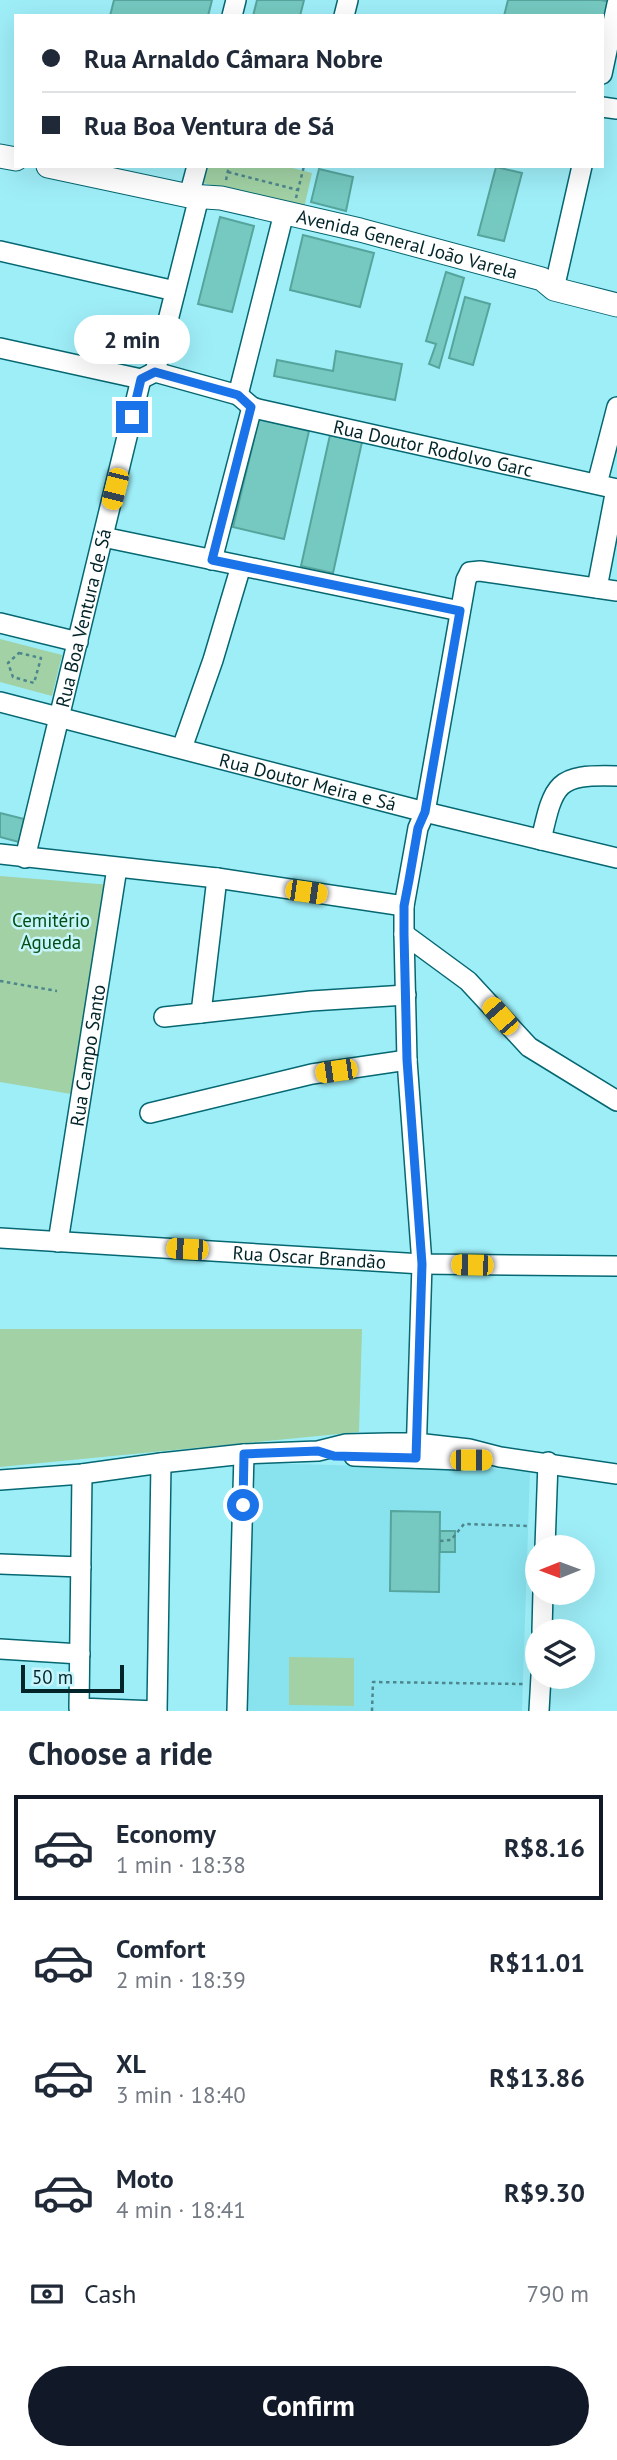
<!DOCTYPE html>
<meta charset="utf-8">
<style>
body{margin:0;font-family:"PT Sans",sans-serif;background:#f2f2f3;color:#1f2937;height:100vh;display:flex;flex-direction:column;font-size:26px;white-space:nowrap}
*{box-sizing:border-box;margin:0}
p{font-size:23px;color:#747a83}
.icon{flex:none;width:38px;height:38px;fill:none;stroke:currentColor;stroke-width:2;stroke-linecap:round;stroke-linejoin:round}
.map{position:relative;height:1711px;overflow:hidden}
.panel{display:flex;flex-direction:column;background:#fff;flex:1}
.panel>*{flex:none}
.top-card{position:absolute;left:14px;top:14px;width:590px;height:154px;border-radius:0px;box-shadow:0 7px 28px #0002;display:grid;align-content:center;height:154px;padding:0 28px;background:#fff}
.needle{width:46px;rotate:269deg}
.fabs{position:absolute;left:525px;top:1535px;display:grid;gap:14px}
.fabs a{display:grid;place-items:center;width:70px;height:70px;border-radius:50%;background:#fff;box-shadow:0 7px 28px #0002;font-size:35px}
.scale{position:absolute;left:21px;bottom:18px;width:103px;box-sizing:border-box;padding-left:7px;border:4px solid #022529;border-top:0;font-size:19px;line-height:24px;white-space:nowrap;color:#022529;-webkit-text-stroke:5px #c7f5fb;paint-order:stroke}
.end{position:absolute;width:32px;height:32px;margin:-16px;border:9px solid #1a73e8;background:#fff;box-shadow:0 0 0 4px #fff}
.from{border-radius:50%}
.bubble{position:absolute;height:49px;border-radius:24px;background:#fff;box-shadow:0 7px 28px #0002;font-size:23px;font-weight:600;line-height:49px;text-align:center}
.car{position:absolute;width:21px;height:42px;margin:-21px -10px;border-radius:9px;box-shadow:0 0 5px 2px #0007;background:linear-gradient(#f5c518 24%,#345 0 40%,#f5c518 0 76%,#345 0 86%,#f5c518 0)}
.top-card b{display:flex;align-items:center;gap:24px;height:66px;font-size:26px}
.top-card b+b{border-top:2px solid #e0e1e3}
.top-card i{width:18px;height:18px;background:#1f2937}
ul{padding:0;list-style:none}
li{display:flex;align-items:center;gap:21px;height:105px;margin:0 14px 10px;padding:0 14px;border:4px solid transparent;border-radius:0px}
li div{flex:1}
li b{display:block;font-size:26px}
li em{font-style:normal;font-weight:600}
li.on{border-color:#111827}
li>.icon{width:63px;height:63px;stroke-width:1.5}
h2{padding:0 28px;font-size:32px;line-height:84px}
.pay{display:flex;align-items:center;gap:18px;height:77px;padding:0 28px;font-size:26px}
.pay p{margin-inline-start:auto}
.cta{display:flex;gap:14px;margin-top:auto;padding:14px 28px}
.cta a{flex:1;height:80px;border-radius:42px;background:#111827;color:#fff;font-size:28px;font-weight:600;line-height:80px;text-align:center}
.map>svg:first-child{display:block}
.built{fill:#88e3ef}
.green{fill:#a1d1a4}
.building{fill:#75c9c0;stroke:#56a59d;stroke-width:2}
.lines{fill:none;stroke-linecap:round;stroke-linejoin:round}
.minor-casing{stroke:#056771;stroke-width:22}
.major-casing{stroke:#056771;stroke-width:25}
.path{stroke:#4e868d;stroke-width:2.5;stroke-dasharray:3.5 3.5;stroke-linecap:butt}
.minor{stroke:#fff;stroke-width:19}
.major{stroke:#fff;stroke-width:23}
.route{stroke:#1a73e8;stroke-width:9}
.labels{text-anchor:middle;dominant-baseline:central;stroke-width:5;stroke-linejoin:round;paint-order:stroke}
.street-label{font-size:19px;fill:#022529;stroke:#c7f5fb}
.park-label{font-size:19px;fill:#005016;stroke:#c7f5fb}
</style>
<div class="map">
<svg width="617" height="1711" viewBox="0 0 617 1711">
<rect width="100%" height="100%" fill="#9eeef8"/>
<path class="built" d="M254,1463L530,1470L522,1711H247Z"/>
<path class="green" d="M207,166H285L312,173L304,208L203,183Z
M0,639L62,655L52,696L0,682Z
M0,876L111,885L77,1095L0,1082Z
M0,1329H362L359,1432L0,1467Z
M289,1657L354,1658V1706L289,1705Z"/>
<path class="building" d="M114,0H212L208,16H110Z
M257,0H304L300,16H253Z
M508,0H601L610,2L602,36V16H504Z
M496,167L522,173L504,241L478,235Z
M319,169L353,177L346,211L311,202Z
M220,217L254,226L232,312L198,304Z
M303,235L374,253L360,307L290,290Z
M446,272L464,278L439,368L429,364L436,344L426,341Z
M465,297L490,304L473,365L449,358Z
M336,351L402,364L395,400L274,376L277,360L333,371Z
M259,419L309,431L284,539L233,527Z
M330,435L362,442L333,573L301,566Z
M0,813L24,819L19,842L0,837Z
M391,1511L440,1512L439,1592L390,1591Z
M440,1531H455V1552H440Z"/>
<g class="lines">
<defs>
<g id="minor">
<path d="M232,16L236,0"/>
<path d="M344,16L348,0"/>
<path d="M602,74L617,4"/>
<path d="M602,107L617,109"/>
<path d="M189,196L197,166"/>
<path d="M0,251L175,291"/>
<path d="M554,289L582,166"/>
<path d="M0,348L141,379"/>
<path d="M155,372L199,197"/>
<path id="s1" d="M141,379L155,372L238,395L252,407L258,409L617,489"/>
<path d="M238,395L284,213"/>
<path d="M597,484L617,407"/>
<path d="M103,537L460,611"/>
<path d="M212,560L252,407"/>
<path d="M597,588L616,489"/>
<path d="M0,623L78,642"/>
<path id="s2" d="M0,702L425,812L617,858"/>
<path d="M182,748L213,660L241,566"/>
<path d="M541,840C554,783 556,774 617,776"/>
<path d="M0,854L217,878L404,906"/>
<path id="s3" d="M25,858L141,379"/>
<path d="M404,934L468,981L529,1047L617,1101"/>
<path d="M201,1013L217,878"/>
<path d="M164,1017L311,1001L406,995"/>
<path d="M150,1113L312,1074L407,1060"/>
<path id="s4" d="M0,1238L422,1264L617,1266"/>
<path id="s5" d="M58,1242L117,868"/>
<path d="M354,1456L460,1460"/>
<path d="M416,1458L422,1264L407,1060L404,934V906L418,828L425,812L466,580L470,572L480,571L617,591"/>
<path d="M82,1474L79,1708L157,1711"/>
<path d="M0,1480L82,1474L161,1463L244,1454L318,1451L346,1444L389,1443H416L469,1449L500,1457L617,1474"/>
<path d="M545,1547L548,1462"/>
<path d="M0,1564L81,1567"/>
<path d="M542,1631L543,1592"/>
<path d="M0,1649L80,1654"/>
<path d="M157,1711L161,1463"/>
<path d="M237,1711L244,1454"/>
<path d="M539,1711L541,1676"/>
</g>
<g id="major">
<path d="M0,156L16,159"/>
<path id="s6" d="M48,166L189,196L221,198L360,230L542,279L554,289L617,305"/>
</g>
</defs>
<use href="#minor" class="minor-casing"/>
<use href="#major" class="major-casing"/>
<path class="path" d="M228,172L298,190
M226,180L229,166
M296,198L304,166
M19,653L41,658L34,683L13,677L8,663Z
M0,981L57,991
M440,1541L451,1540L464,1524L530,1526
M372,1711L373,1682L523,1684"/>
<use href="#minor" class="minor"/>
<use href="#major" class="major"/>
</g>
<g class="lines">
<path class="route" d="M132,417L141,379L155,372L238,395L251,407L212,560L460,611L425,812L418,828L409,880L404,906V934L407,1060L422,1264L416,1458L334,1456L318,1451L244,1454L243,1505"/>
</g>
<g class="labels">
<g class="street-label">
<text stroke="none"><textPath href="#s6" startOffset="368">Avenida General João Varela</textPath></text>
<text stroke="none"><textPath href="#s1" startOffset="306">Rua Doutor Rodolvo Garc</textPath></text>
<text stroke="none"><textPath href="#s3" startOffset="247">Rua Boa Ventura de Sá</textPath></text>
<text stroke="none"><textPath href="#s2" startOffset="318">Rua Doutor Meira e Sá</textPath></text>
<text stroke="none"><textPath href="#s5" startOffset="189">Rua Campo Santo</textPath></text>
<text stroke="none"><textPath href="#s4" startOffset="310">Rua Oscar Brandão</textPath></text>
</g>
<g class="park-label">
<text x="51" y="920">Cemitério<tspan x="51" dy="22">Agueda</tspan></text>
</g>
</g>
</svg>
<div class="fabs">
<a><svg class="needle" viewBox="-14 -14 28 28"><path d="M0-13l5 13h-10z" fill="#e53935"/><path d="M0 13l5-13h-10z" fill="#747a83"/></svg></a>
<a><svg class="icon" aria-label="layers" viewBox="0 0 24 24"><path d="M12 4l9 5-9 5-9-5zM3 14l9 5 9-5"/></svg></a>
</div>
<div class="scale">50 m</div>
<i class="end from" style="left:243px;top:1505px"></i>
<i class="end" style="left:132px;top:417px"></i>
<div class="bubble" style="left:74px;top:315px;width:116px">2 min</div>
<i class="car" style="left:115px;top:489px;rotate:194deg"></i>
<i class="car" style="left:306px;top:892px;rotate:98deg"></i>
<i class="car" style="left:500px;top:1016px;rotate:319deg"></i>
<i class="car" style="left:336px;top:1071px;rotate:262deg"></i>
<i class="car" style="left:187px;top:1249px;rotate:273deg"></i>
<i class="car" style="left:472px;top:1265px;rotate:271deg"></i>
<i class="car" style="left:471px;top:1460px;rotate:90deg"></i>
<div class="top-card">
<b><i class="from"></i>Rua Arnaldo Câmara Nobre</b>
<b><i></i>Rua Boa Ventura de Sá</b>
</div>
</div>
<section class="panel">
<h2>Choose a ride</h2>
<ul>
<li class="on"><svg class="icon" aria-label="car" viewBox="0 0 24 24"><path d="M5 17H2v-5l4-1 3-4h7l3 4 3 1v5h-3M9 17h6M6 11h13"/><circle cx="7" cy="17" r="2"/><circle cx="17" cy="17" r="2"/></svg><div><b>Economy</b><p>1 min · 18:38</p></div><em>R$8.16</em></li>
<li><svg class="icon" aria-label="car" viewBox="0 0 24 24"><path d="M5 17H2v-5l4-1 3-4h7l3 4 3 1v5h-3M9 17h6M6 11h13"/><circle cx="7" cy="17" r="2"/><circle cx="17" cy="17" r="2"/></svg><div><b>Comfort</b><p>2 min · 18:39</p></div><em>R$11.01</em></li>
<li><svg class="icon" aria-label="car" viewBox="0 0 24 24"><path d="M5 17H2v-5l4-1 3-4h7l3 4 3 1v5h-3M9 17h6M6 11h13"/><circle cx="7" cy="17" r="2"/><circle cx="17" cy="17" r="2"/></svg><div><b>XL</b><p>3 min · 18:40</p></div><em>R$13.86</em></li>
<li><svg class="icon" aria-label="car" viewBox="0 0 24 24"><path d="M5 17H2v-5l4-1 3-4h7l3 4 3 1v5h-3M9 17h6M6 11h13"/><circle cx="7" cy="17" r="2"/><circle cx="17" cy="17" r="2"/></svg><div><b>Moto</b><p>4 min · 18:41</p></div><em>R$9.30</em></li>
</ul>
<div class="pay"><svg class="icon" aria-label="cash" viewBox="0 0 24 24"><path d="M3 7h18v10H3z"/><circle cx="12" cy="12" r="2"/></svg>Cash<p>790 m</p></div>
<div class="cta"><a>Confirm</a></div>
</section>
